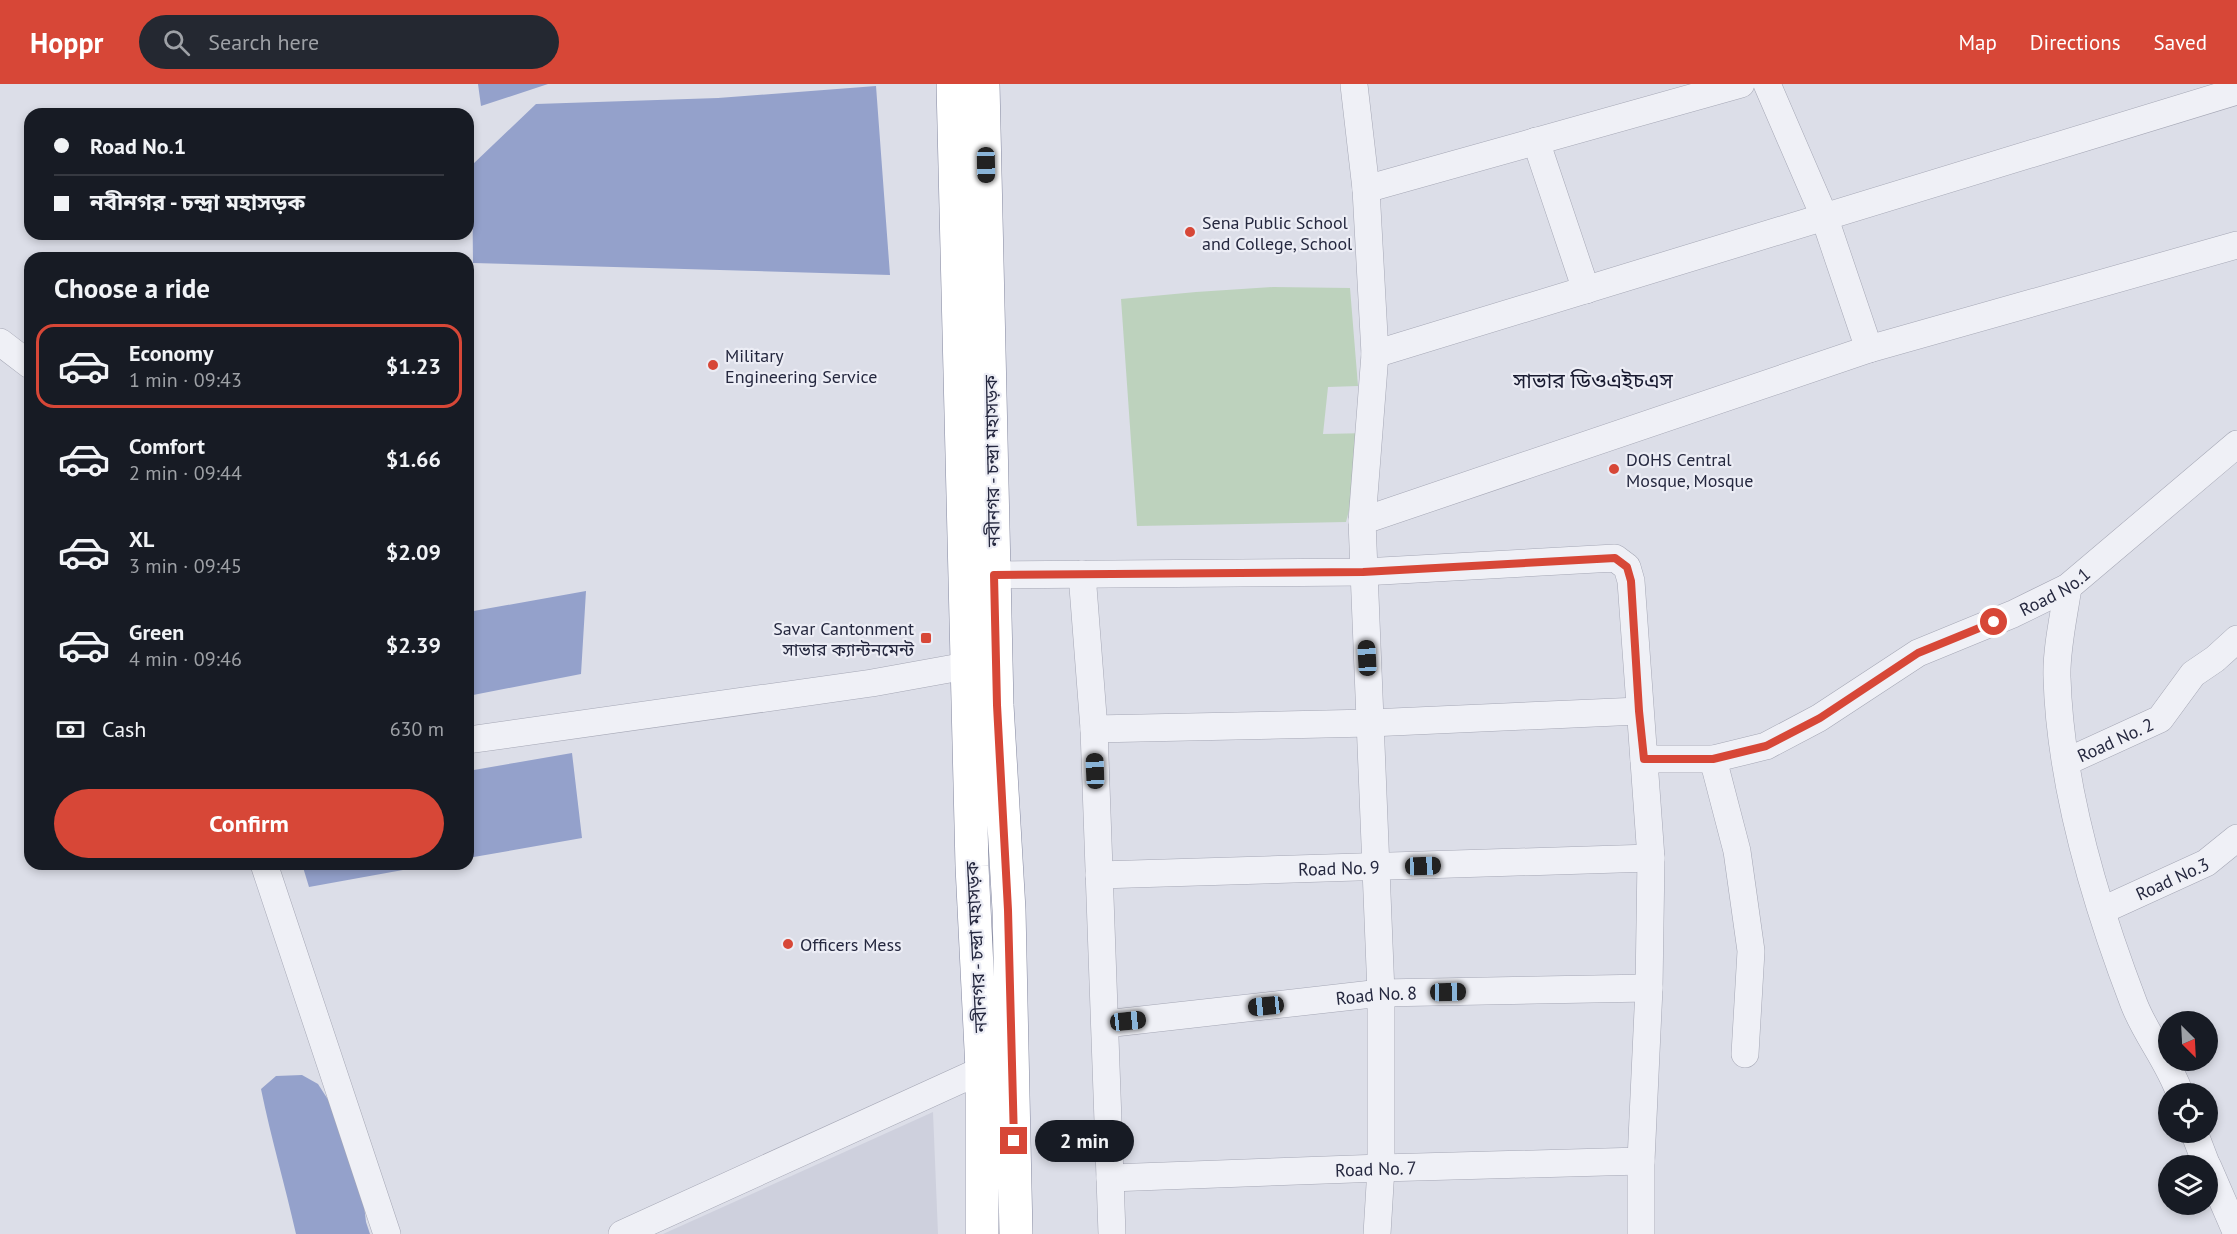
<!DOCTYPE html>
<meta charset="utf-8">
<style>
body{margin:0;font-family:"PT Sans","Noto Sans Bengali",sans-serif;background:#242831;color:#f1f3f6;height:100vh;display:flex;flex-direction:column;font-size:22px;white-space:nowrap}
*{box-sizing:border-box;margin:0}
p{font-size:20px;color:#9ea1a6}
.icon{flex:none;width:33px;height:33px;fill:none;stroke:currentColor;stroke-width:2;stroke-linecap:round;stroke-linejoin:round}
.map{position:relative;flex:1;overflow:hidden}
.sheet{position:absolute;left:24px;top:168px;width:450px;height:618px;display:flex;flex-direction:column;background:#171b24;border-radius:18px;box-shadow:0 3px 9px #0003}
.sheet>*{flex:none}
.top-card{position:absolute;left:24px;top:24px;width:450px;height:132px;border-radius:18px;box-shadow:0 3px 9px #0003;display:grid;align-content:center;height:132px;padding:0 30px;background:#171b24}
.needle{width:39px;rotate:156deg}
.fabs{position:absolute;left:2158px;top:927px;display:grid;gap:12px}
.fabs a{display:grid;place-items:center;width:60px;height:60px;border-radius:50%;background:#171b24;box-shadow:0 3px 9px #0003;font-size:30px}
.end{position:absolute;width:27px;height:27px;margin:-14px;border:8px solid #d74737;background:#fff;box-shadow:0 0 0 3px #fff}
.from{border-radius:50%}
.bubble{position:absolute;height:42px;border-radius:21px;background:#171b24;box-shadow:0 3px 9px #0003;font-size:20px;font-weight:800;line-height:42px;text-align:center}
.car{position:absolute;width:18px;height:36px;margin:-18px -9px;border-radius:8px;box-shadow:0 0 4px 2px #0007;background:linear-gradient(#222 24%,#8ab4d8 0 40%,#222 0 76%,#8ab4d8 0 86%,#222 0)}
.top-card b{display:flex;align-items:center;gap:21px;height:57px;font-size:22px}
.top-card b+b{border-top:2px solid #363941}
.top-card i{width:15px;height:15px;background:#f1f3f6}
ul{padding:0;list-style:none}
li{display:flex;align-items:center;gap:18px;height:84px;margin:0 12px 9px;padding:0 18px;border:3px solid transparent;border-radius:18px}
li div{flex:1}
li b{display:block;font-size:22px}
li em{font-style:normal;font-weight:800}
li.selected{border-color:#d74737}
li>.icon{width:54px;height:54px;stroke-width:1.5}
h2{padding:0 30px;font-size:27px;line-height:72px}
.pay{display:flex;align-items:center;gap:15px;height:66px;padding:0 30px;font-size:22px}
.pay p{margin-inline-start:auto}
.primary-button{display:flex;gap:12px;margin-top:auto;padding:12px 30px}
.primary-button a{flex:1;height:69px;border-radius:36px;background:#d74737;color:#fff;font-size:24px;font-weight:800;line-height:69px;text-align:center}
header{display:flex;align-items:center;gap:36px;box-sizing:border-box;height:84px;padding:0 30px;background:#d74737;color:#fff}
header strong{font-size:28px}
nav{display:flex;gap:33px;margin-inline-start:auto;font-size:21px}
.search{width:420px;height:54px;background:#242831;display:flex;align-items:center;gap:15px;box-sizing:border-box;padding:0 21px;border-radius:33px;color:#9ea1a6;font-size:22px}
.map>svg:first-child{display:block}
.built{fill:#ced0dd}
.green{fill:#bdd2bd}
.water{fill:#94a1cb}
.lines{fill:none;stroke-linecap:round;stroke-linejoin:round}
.minor-casing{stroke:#a5a7b5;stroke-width:28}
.highway-casing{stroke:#83879f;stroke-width:34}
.minor{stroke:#eff0f6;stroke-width:27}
.highway{stroke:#fff;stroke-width:33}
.route{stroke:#d74737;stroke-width:8}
.poi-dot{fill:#d74737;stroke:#ecedf5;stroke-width:2}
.labels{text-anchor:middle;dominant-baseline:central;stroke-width:4.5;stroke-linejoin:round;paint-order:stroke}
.poi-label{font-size:18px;fill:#25283f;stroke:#ecedf5;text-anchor:start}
.street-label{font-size:18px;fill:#25283f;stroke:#ecedf5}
.quarter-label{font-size:21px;fill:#181a30;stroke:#ecedf5}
</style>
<header>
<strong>Hoppr</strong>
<div class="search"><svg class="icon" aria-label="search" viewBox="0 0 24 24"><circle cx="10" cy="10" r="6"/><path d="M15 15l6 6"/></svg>Search here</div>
<nav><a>Map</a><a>Directions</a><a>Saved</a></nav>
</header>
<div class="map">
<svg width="2237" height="1150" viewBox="0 0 2237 1150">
<rect width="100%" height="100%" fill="#dcdee8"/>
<path class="built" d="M933,1028L938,1150H663L683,1141Z"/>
<path class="green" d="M1273,203L1350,204L1358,302L1328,303L1323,350L1369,349L1346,438L1137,442L1121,215L1196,208Z"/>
<path class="water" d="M478,0H548L481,22Z
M876,2L890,191L473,179L472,81L536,20L718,14Z
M586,507L581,590L468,612V528Z
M572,669L582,754L468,774V687Z
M302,780H436L309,803Z
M302,991L318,1000L336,1028L362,1105L366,1138L370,1150H296C285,1101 271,1054 261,1005L276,992Z"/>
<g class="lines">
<defs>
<g id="minor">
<path d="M1767,0L1824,132L1869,265"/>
<path d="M1354,1L1366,105L1375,270L1362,437L1381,909V1084L1377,1150"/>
<path d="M1536,57L1586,206"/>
<path d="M1366,105L1741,0"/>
<path d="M0,258L30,281"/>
<path d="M1375,270L2237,7"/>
<path d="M1362,437L1869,265L2237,161"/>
<path d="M1082,490L1094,645L1112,1150"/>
<path d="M994,491L1363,488L1615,474L1627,483L1631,497L1651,774L1649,904L1641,1077V1150"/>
<path d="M2068,503C2064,531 2056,566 2057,593C2060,701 2096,821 2134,920C2146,951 2169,978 2180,1010"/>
<path d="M1094,645L1370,639L1639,627"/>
<path d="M468,656L872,599L966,582"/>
<path id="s1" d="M1644,675H1713L1766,662L1819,634L1918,569L2013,530L2068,503L2237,360"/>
<path d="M1713,675L1737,767L1751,867L1745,970"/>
<path id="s2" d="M2066,678L2160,635L2193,590L2215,575L2237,555"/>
<path d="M264,780L387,1150"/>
<path id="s3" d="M1099,791L1651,774"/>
<path id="s4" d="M2103,826L2206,779L2237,754"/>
<path id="s5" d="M1105,940L1381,909L1649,904"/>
<path d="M2194,1048L2207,1082"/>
<path d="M2208,1083L2237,1150"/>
<path id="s6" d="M1110,1094L1381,1084L1641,1077"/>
<path d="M622,1150L982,986"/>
</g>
<path id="highway" d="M953,0L972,782L982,986V1150
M983,0L997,621L1009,826L1016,1150"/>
</defs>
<use href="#minor" class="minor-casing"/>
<use href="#highway" class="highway-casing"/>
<use href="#minor" class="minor"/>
<use href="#highway" class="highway"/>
</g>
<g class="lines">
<path class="route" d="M1014,1057L1008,826L997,621L994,491L1363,488L1615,474L1627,483L1631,497L1639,627L1644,675H1713L1766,662L1820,634L1918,569L1994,538"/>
</g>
<g class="poi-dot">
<circle cx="1190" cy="148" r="6"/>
<circle cx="713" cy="281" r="6"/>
<circle cx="1614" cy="385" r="6"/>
<rect x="920" y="548" width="12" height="12" rx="3"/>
<circle cx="788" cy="860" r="6"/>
</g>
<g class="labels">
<g class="poi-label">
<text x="1202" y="138">Sena Public School<tspan x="1202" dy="21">and College, School</tspan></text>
<text x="725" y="271">Military<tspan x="725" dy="21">Engineering Service</tspan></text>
<text x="1626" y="375">DOHS Central<tspan x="1626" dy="21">Mosque, Mosque</tspan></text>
<text x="914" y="544" text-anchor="end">Savar Cantonment<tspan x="914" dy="21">সাভার ক্যান্টনমেন্ট</tspan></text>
<text x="800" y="860">Officers Mess</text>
</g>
<g class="street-label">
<text transform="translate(992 377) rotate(-91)">নবীনগর - চন্দ্রা মহাসড়ক</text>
<text stroke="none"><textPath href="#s1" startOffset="452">Road No.1</textPath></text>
<text stroke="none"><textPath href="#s2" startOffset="54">Road No. 2</textPath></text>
<text stroke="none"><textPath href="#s3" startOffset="240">Road No. 9</textPath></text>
<text stroke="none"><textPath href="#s4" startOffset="76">Road No.3</textPath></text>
<text transform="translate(976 863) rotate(-93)">নবীনগর - চন্দ্রা মহাসড়ক</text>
<text stroke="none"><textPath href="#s5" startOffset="273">Road No. 8</textPath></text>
<text stroke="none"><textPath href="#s6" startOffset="266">Road No. 7</textPath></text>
</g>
<g class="quarter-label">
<text x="1593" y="296">সাভার ডিওএইচএস</text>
</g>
</g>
</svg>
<div class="fabs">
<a><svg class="needle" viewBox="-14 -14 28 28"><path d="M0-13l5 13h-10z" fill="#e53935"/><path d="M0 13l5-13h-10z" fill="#9ea1a6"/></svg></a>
<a><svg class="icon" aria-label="locate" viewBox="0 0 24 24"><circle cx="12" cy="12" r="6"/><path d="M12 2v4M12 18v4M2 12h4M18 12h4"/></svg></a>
<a><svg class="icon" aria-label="layers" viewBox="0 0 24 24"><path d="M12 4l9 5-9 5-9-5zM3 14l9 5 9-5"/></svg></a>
</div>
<i class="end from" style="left:1994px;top:538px"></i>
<i class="end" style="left:1014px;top:1057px"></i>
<div class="bubble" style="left:1035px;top:1036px;width:99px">2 min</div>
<i class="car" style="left:986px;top:81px;rotate:179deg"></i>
<i class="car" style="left:1367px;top:574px;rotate:357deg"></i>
<i class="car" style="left:1095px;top:687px;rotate:358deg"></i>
<i class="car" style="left:1423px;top:782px;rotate:88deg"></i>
<i class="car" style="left:1448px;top:908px;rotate:89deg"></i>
<i class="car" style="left:1266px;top:922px;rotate:264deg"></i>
<i class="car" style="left:1128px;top:937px;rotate:84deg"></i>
<div class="top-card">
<b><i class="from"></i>Road No.1</b>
<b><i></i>নবীনগর - চন্দ্রা মহাসড়ক</b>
</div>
<section class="sheet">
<h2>Choose a ride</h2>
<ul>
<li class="selected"><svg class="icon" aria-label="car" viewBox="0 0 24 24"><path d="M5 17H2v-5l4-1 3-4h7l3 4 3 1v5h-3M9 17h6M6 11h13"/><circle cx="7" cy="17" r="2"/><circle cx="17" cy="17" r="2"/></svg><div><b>Economy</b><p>1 min · 09:43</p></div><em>$1.23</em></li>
<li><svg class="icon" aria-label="car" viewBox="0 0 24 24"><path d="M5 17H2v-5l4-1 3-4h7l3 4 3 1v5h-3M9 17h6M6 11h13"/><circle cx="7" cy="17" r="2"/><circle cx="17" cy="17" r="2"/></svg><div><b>Comfort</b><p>2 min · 09:44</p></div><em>$1.66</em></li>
<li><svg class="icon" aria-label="car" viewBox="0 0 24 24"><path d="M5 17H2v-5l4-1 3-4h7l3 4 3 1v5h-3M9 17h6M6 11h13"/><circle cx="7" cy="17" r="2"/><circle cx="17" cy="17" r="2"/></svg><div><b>XL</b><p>3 min · 09:45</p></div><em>$2.09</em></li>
<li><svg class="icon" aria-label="car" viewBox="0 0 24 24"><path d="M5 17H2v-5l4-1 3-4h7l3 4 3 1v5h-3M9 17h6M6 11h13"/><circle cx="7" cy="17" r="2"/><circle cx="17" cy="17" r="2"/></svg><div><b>Green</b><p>4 min · 09:46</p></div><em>$2.39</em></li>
</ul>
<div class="pay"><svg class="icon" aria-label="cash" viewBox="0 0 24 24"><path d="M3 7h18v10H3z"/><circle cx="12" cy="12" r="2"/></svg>Cash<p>630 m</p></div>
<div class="primary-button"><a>Confirm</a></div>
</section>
</div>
